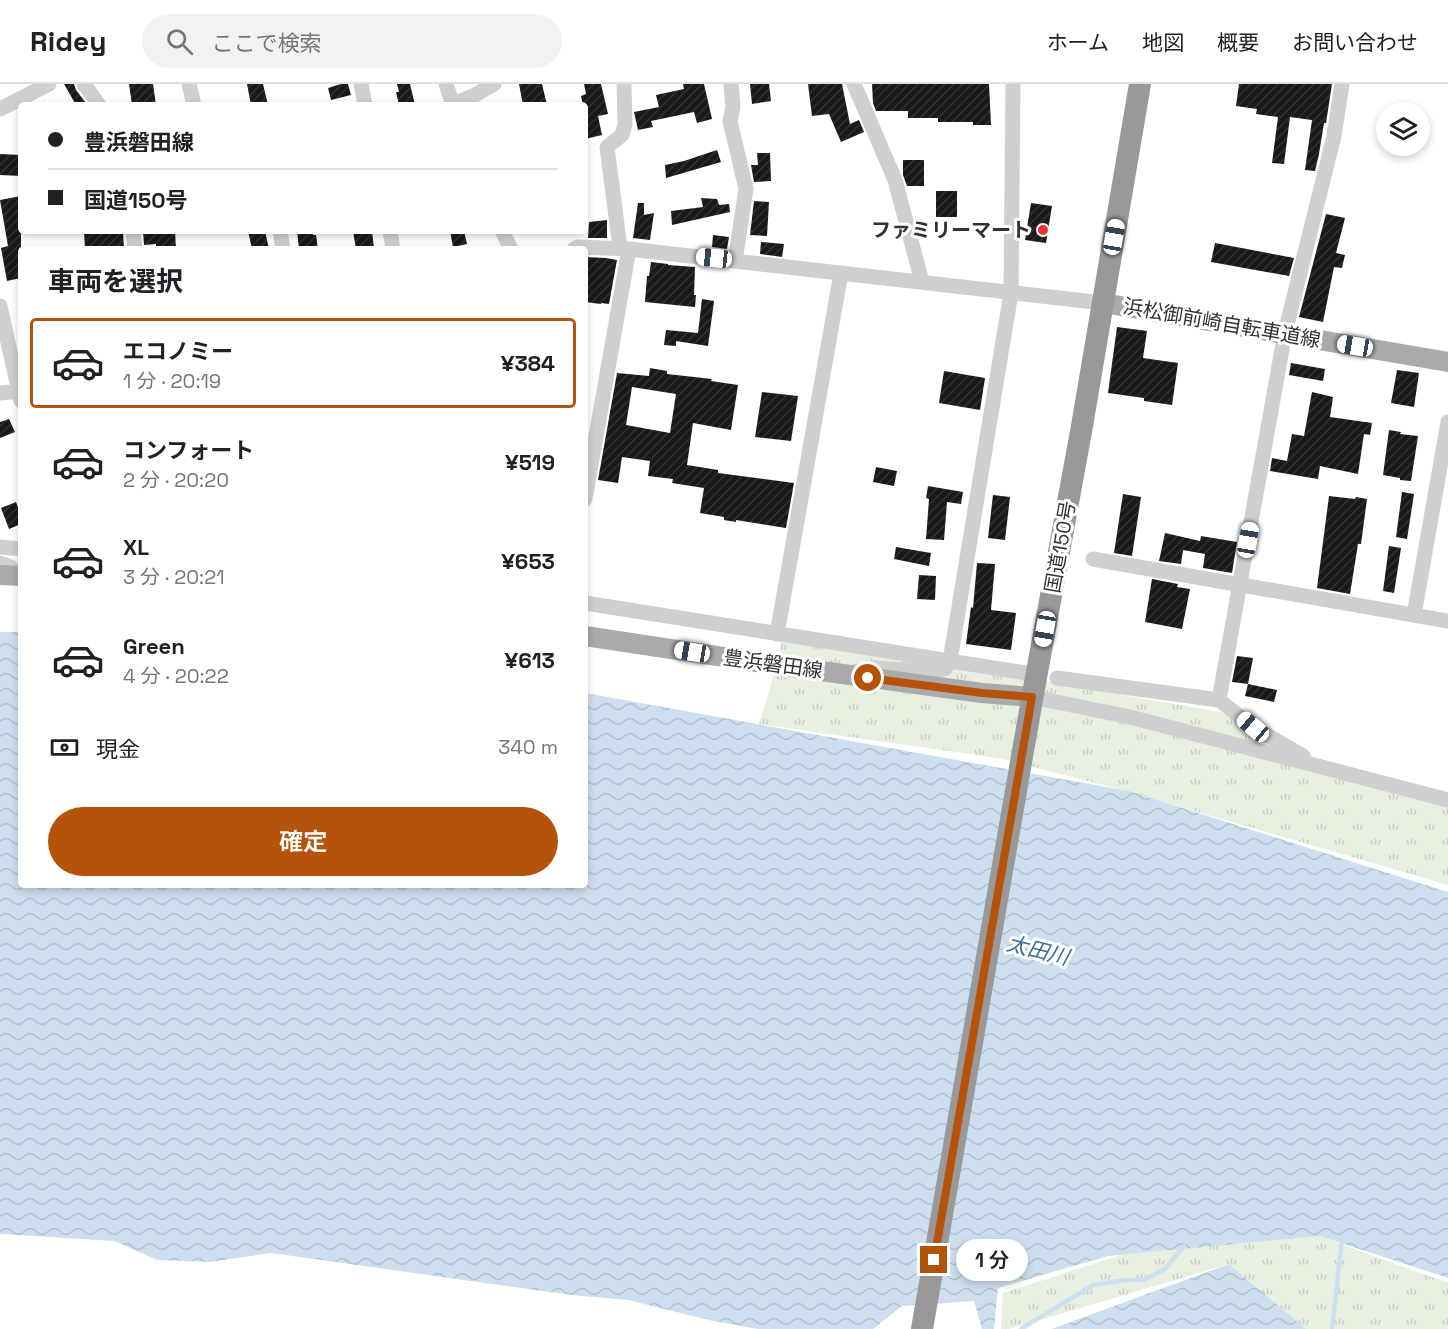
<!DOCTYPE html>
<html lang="ja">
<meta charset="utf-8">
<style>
body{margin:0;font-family:"Space Grotesk","Noto Sans JP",sans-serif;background:#f2f2f2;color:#202124;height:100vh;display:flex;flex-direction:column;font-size:22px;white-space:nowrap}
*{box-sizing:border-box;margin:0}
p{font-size:20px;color:#757577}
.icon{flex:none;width:33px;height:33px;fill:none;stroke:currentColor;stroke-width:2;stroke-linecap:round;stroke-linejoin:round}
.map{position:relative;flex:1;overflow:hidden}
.side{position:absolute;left:18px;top:162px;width:570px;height:642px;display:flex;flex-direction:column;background:#fff;border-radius:6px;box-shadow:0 3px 9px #0003}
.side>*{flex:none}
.hud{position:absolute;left:18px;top:18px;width:570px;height:132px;border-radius:6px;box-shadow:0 3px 9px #0003;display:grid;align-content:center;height:132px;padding:0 30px;background:#fff}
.controls{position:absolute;left:1376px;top:18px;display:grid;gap:12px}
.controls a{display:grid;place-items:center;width:54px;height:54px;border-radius:50%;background:#fff;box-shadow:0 3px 9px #0003;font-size:30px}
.end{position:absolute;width:27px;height:27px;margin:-14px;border:8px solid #b45309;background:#fff;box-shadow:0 0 0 3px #fff}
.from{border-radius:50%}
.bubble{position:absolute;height:42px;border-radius:21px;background:#fff;box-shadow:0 3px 9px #0003;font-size:20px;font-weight:600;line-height:42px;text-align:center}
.car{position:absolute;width:18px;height:36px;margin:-18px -9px;border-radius:8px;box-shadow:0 0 4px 2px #0007;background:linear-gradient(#fff 24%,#345 0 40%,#fff 0 76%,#345 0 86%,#fff 0)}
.hud b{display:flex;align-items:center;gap:21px;height:57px;font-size:22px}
.hud b+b{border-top:2px solid #e0e0e0}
.hud i{width:15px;height:15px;background:#202124}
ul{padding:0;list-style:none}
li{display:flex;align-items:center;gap:18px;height:90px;margin:0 12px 9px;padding:0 18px;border:3px solid transparent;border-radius:6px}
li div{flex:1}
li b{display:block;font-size:22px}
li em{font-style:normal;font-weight:600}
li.on{border-color:#b45309}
li>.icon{width:54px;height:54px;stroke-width:1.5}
h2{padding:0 30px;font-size:27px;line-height:72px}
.pay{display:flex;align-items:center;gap:15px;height:66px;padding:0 30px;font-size:22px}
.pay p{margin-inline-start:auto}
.action{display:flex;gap:12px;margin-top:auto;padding:12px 30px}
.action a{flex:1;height:69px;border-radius:36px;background:#b45309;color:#fff;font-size:24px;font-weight:600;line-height:69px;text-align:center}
header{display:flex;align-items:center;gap:36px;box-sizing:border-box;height:84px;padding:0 30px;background:#fff;border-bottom:2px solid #e0e0e0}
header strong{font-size:28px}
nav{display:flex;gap:33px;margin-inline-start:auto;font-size:21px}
.search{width:420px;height:54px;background:#f2f2f2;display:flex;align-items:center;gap:15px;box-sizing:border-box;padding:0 21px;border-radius:33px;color:#757577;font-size:22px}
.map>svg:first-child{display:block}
.grass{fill:url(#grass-tufts)}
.water{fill:url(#water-waves)}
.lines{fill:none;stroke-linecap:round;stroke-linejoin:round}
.stream{stroke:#cddfef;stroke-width:4.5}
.building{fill:url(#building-hatch);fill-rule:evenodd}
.minor{stroke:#cfcfcf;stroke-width:15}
.major{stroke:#aaa;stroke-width:20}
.highway{stroke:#999;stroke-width:22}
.route{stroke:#b45309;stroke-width:8}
.poi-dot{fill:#ed3031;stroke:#fff;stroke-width:2}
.labels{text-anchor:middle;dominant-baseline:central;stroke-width:6;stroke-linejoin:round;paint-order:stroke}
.poi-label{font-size:20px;font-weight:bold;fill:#323232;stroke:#fff;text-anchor:end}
.street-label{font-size:20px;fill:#323232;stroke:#fff}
.water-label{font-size:21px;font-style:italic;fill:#3b6e9a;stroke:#fff}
</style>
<header>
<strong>Ridey</strong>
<div class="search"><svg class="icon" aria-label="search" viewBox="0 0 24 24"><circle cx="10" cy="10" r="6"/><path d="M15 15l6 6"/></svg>ここで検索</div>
<nav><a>ホーム</a><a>地図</a><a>概要</a><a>お問い合わせ</a></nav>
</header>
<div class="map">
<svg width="1448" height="1245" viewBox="0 0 1448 1245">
<defs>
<pattern id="grass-tufts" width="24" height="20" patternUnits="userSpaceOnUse" patternTransform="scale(1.5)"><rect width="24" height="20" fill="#e7efe1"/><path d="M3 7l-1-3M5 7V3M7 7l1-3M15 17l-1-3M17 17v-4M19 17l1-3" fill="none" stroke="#c7cdc2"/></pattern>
<pattern id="water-waves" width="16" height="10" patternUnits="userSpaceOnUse" patternTransform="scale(1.5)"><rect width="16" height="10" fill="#cddfef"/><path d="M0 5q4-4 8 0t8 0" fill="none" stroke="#b0c0cd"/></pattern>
<pattern id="building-hatch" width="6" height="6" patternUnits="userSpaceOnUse" patternTransform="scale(1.5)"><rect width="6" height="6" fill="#191919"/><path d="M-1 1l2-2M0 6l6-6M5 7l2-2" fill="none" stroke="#323232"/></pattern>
</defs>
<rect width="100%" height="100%" fill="#fff"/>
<path class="grass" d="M783,551L1237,631L1329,684L1448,716V801L1119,705L998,674L759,640L777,581Z
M1319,1152L1448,1199V1245H1306L1229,1180L1009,1245H1001L1003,1209L1124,1170Z"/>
<path class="water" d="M0,548H21V801H585V609L1129,707L1448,808V1194L1319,1152L1108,1172L998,1204L994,1245H982L974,1217L902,1222L873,1245H758L713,1237L628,1216L571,1211L271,1169L209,1178L157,1176L114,1157L0,1150Z
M1229,1180L1306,1245H1051L1054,1244Z"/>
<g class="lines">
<path class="stream" d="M1021,1245L1093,1201L1126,1196H1144L1165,1185L1184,1162
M1332,1245L1342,1155"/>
</g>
<path class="building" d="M64,0H74L76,6L86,19L82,21H76Z
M129,0H153L156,21H132Z
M247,0H263L268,21H251Z
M341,0H348L351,11L331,16L328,4Z
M397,0H410L415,21H399L396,8H399Z
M519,0H542L547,21H523Z
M584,0H601L608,30L598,32L602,51L585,55V43L588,42L585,29V21H583L581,12L586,10Z
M683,0H704L712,35L697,39L694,28L651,37L653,43L638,46L634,28L659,23L656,11L684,5Z
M750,0H769L771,17L752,20Z
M808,0H842L850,40L859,36L864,48L841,58L829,30L812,32Z
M872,0H989L991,41H973V38H938V34H908V27H876L873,19Z
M1239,0H1332L1326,39H1324L1319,70L1315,87L1305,86L1312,36L1290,33L1284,80L1272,79L1278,33L1256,30L1257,25L1236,22Z
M717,66L721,78L666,94L665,81L684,77Z
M757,69H770L771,97L754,98L751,81H758Z
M0,70L21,71V92L0,91Z
M903,76H924V102H907L903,91Z
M936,107H957V133H936Z
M21,112V194L7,197L1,164L8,162L0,116Z
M701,114L717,115L719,121L729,120L730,128L672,141L671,127L703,123Z
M754,117L769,118L767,152L750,151Z
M638,119H644V131L654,129L650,156L633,154Z
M1031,119L1052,122L1046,159L1025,156Z
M1326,130L1345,134L1336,169L1345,171L1342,184L1334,183L1323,238L1299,233Z
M607,136V154H588L589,138Z
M84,147H123L124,165H85Z
M143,147H175L176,165H156V160L144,161Z
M248,147H265L269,165H252Z
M297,147H312L313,151H316L318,165H299Z
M353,147H372L374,164L356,165Z
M450,147H464L467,160L453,163Z
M713,151L729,153L727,165L712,163Z
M761,158L784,160L782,173L760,170Z
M1215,159L1294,174L1289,192L1211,178Z
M585,173L606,174L617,176L609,220L601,219V220L585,218Z
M651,178L668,180V181L695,183L694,211H696L695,223L645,218L647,192H649Z
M702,215L714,217L708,262L676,257V262L664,261L666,246L698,249Z
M1117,243L1147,247L1143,274L1178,279L1172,321L1144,317V314L1108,309Z
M1291,279L1325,285L1323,297L1289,291Z
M650,284L667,287V290L712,295L711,297L738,301L731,346L693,339L687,381L718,386V389L794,399L786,444L736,436V438L724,436V433L700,429L704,404L672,399L673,395L648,392L650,377L622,373L618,399L598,396L617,289L649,292ZM632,303L676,310L670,349L626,341Z
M1397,286L1419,289L1414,323L1391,319Z
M944,287L985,294L980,326L939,319Z
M762,308L798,312L791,357L755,353Z
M1312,308L1333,313L1330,333L1372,339L1370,351L1364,350L1358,390L1320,382L1318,395L1270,387L1272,374L1287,377L1292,350L1304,352Z
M9,335L15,348L0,354V338Z
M1389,346L1401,348L1400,350L1418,352L1411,397L1400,396V394L1383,391Z
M876,383L897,387L894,402L873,398Z
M928,402L963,408L961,420L947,418L944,456L926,455L929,415L926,414Z
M1402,408L1414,410L1407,455L1396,453Z
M1123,410L1141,413L1132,472L1114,469Z
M993,411L1010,413L1005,456L988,454Z
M1329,412L1355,415L1356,413L1367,415L1361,460H1358L1350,510L1317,504Z
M16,418L21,431V440L9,445L1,424Z
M1165,449L1200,457L1201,452L1237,458L1232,489L1203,484L1205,470L1183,466L1181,480L1159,477Z
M1389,462L1401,464L1394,509L1383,507Z
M896,463L931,469L929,482L894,475Z
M977,479L995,480L991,526L1016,529L1011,566L966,560L971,523L973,524Z
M919,491L936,492L935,516L917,515Z
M1152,495L1178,500L1177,503L1190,505L1182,545L1145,538Z
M1237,572L1253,574L1248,600L1232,598Z
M1248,600L1277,606L1274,618L1245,612Z"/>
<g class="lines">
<path class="minor" d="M84,0L99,21
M189,0L194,21
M361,0L365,21
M446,0L453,21
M731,0L733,23L730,37L746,105L735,177
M854,0L895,96L922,198
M452,21L475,11L494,0
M0,25L49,0
M133,147L135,165
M280,147L283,165
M390,147L393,165
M502,147L511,165
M620,164L607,63L622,51L625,40L624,0
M574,165L578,163L629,165L1103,219
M0,222L21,317
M0,309L21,307
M585,415L629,165
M0,463L21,465
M1093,475L1448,537
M0,479L11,483L16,492
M585,519L1026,589
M1414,531L1448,338
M777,550L841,189
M854,588L872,584L925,587L945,585L950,577L1011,209L1013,0
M1057,594L1219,616L1253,643L1303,672
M1032,613L1130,633L1448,716
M1219,616L1285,249L1334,52L1342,0"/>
<path class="major" d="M1103,219L1448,278
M0,491L21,492
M585,552L777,581L982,609L1032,613"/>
<path class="highway" d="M922,1245L1031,621L1082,342L1140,0"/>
</g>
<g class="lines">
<path class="route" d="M868,594L982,609L1032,613L934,1176"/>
</g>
<circle class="poi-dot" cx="1043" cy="146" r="6"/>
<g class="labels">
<g class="poi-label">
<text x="1031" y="146">ファミリーマート</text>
</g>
<g class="street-label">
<text transform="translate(1222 239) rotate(10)">浜松御前崎自転車道線</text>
<text transform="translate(1060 463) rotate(-80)">国道150号</text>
<text transform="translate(773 580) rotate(8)">豊浜磐田線</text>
</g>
<g class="water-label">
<text transform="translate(1038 866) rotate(14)">太田川</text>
</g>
</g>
</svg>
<div class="controls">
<a><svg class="icon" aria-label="layers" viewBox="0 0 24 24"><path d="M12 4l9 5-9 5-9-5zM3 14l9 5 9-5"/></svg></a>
</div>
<i class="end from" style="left:868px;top:594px"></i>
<i class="end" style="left:934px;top:1176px"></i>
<div class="bubble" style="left:956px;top:1155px;width:72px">1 分</div>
<i class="car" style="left:1114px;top:153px;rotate:10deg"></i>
<i class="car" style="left:714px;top:174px;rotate:276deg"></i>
<i class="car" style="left:1355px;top:262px;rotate:280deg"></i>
<i class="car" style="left:1248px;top:456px;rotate:10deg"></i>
<i class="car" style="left:1045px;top:545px;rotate:190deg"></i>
<i class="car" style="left:692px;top:568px;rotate:279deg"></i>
<i class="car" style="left:1253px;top:643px;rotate:310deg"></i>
<div class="hud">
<b><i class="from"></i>豊浜磐田線</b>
<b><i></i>国道150号</b>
</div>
<section class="side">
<h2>車両を選択</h2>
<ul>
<li class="on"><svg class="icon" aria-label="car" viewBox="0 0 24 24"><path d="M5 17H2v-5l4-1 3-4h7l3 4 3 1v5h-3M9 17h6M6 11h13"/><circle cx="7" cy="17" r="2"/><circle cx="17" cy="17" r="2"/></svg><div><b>エコノミー</b><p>1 分 · 20:19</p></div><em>¥384</em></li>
<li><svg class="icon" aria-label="car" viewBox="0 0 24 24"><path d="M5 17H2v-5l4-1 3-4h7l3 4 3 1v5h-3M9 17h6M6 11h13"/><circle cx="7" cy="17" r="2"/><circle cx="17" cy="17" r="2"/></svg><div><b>コンフォート</b><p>2 分 · 20:20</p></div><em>¥519</em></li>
<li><svg class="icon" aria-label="car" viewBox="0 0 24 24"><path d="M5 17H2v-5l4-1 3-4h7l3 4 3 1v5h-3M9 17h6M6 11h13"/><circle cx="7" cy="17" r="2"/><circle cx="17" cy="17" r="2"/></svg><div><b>XL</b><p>3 分 · 20:21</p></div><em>¥653</em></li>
<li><svg class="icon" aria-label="car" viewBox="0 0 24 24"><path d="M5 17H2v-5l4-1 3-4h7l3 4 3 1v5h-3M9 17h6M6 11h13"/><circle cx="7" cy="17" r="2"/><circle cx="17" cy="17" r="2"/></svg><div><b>Green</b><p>4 分 · 20:22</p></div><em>¥613</em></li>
</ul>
<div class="pay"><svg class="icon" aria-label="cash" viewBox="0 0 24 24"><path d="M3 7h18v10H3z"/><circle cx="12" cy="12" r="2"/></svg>現金<p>340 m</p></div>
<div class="action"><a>確定</a></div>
</section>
</div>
